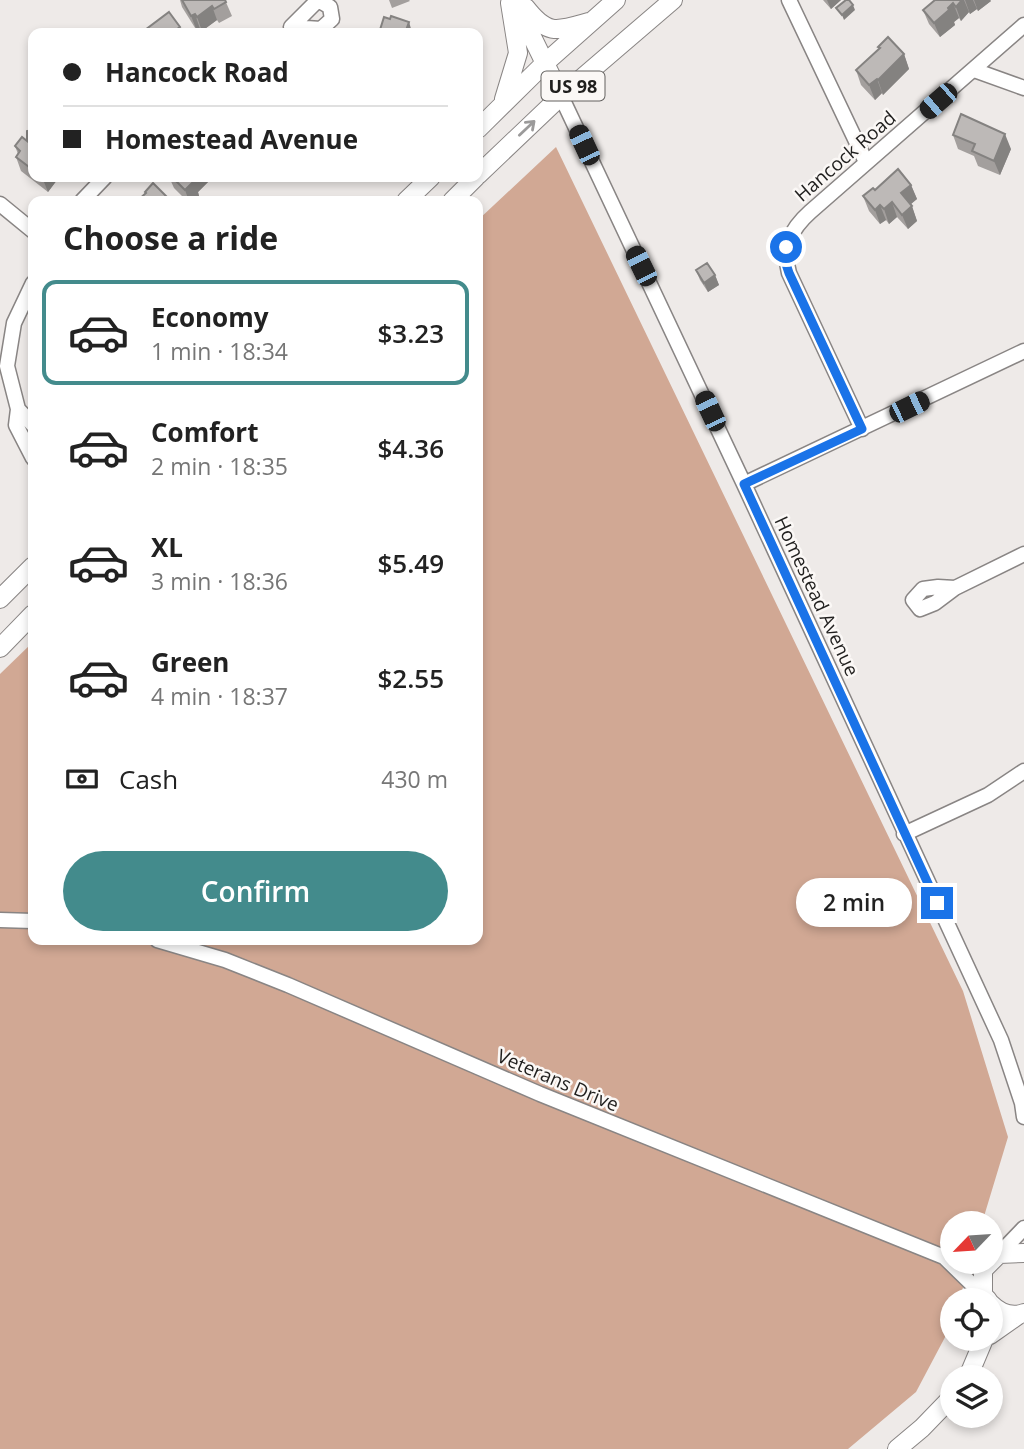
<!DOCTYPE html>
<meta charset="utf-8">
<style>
body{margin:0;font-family:"Open Sans",sans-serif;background:#f6f6f6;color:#222;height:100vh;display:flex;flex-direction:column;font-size:26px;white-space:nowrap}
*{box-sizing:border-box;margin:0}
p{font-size:23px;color:#767676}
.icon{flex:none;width:38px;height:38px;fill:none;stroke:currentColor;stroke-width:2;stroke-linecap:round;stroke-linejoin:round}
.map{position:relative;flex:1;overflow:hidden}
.side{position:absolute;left:28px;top:196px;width:455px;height:749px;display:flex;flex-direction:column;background:#fff;border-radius:14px;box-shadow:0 4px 10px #0003}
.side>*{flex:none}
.guide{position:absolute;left:28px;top:28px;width:455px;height:154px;border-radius:14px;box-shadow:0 4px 10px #0003;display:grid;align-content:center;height:154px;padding:0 35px;background:#fff}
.needle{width:46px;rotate:245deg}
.buttons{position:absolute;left:940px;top:1211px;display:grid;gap:14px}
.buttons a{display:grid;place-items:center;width:63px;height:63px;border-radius:50%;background:#fff;box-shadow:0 4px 10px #0003;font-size:35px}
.end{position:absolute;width:32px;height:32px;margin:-16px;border:9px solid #1a73e8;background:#fff;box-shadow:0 0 0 4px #fff}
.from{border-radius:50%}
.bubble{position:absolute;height:49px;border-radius:24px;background:#fff;box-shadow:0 4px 10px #0003;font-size:23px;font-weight:600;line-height:49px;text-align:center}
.car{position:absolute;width:21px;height:42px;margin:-21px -10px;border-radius:9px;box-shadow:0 0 5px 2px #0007;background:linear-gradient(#222 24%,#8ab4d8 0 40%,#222 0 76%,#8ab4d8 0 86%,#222 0)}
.guide b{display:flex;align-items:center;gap:24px;height:66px;font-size:26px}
.guide b+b{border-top:2px solid #e0e0e0}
.guide i{width:18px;height:18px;background:#222}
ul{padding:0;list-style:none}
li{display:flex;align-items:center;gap:21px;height:105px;margin:0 14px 10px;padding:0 21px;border:4px solid transparent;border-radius:14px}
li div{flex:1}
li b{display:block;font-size:26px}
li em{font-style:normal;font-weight:600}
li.selected{border-color:#438b8c}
li>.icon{width:63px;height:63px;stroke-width:1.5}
h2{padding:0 35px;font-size:32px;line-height:84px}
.pay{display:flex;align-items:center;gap:18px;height:77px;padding:0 35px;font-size:26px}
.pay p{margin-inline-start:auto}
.cta{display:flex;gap:14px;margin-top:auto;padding:14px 35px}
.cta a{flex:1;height:80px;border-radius:42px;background:#438b8c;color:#fff;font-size:28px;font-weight:600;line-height:80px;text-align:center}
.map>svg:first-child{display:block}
.forest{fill:#d1a894}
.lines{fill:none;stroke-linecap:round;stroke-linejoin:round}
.minor-casing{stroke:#898584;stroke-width:17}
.major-casing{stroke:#898584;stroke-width:20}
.minor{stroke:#fff;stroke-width:14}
.major{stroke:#fff;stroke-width:18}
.wall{fill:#a39f9d}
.shaded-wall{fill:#848280}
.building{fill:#bdb9b7;stroke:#848280;stroke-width:2}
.oneway{stroke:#9b9a9a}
.route{stroke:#1a73e8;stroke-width:9}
.labels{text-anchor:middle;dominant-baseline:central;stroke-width:5;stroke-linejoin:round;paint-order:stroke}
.shield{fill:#fbf8f6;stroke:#62605f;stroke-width:2}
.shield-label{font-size:18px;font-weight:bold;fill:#201f1e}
.street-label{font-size:19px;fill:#201f1e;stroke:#fbf8f6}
</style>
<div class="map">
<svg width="1024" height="1449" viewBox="0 0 1024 1449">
<rect width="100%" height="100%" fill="#eeeae8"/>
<path class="forest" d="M556,147L963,991L1008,1137L982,1223H952V1262H971L959,1300H952V1324L916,1392L848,1449H0V674L33,642V940H478V220Z"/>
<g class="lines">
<defs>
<path id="minor" d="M318,0L330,7L332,19L321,29L291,27Z
M789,0L866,162
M974,70L1024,88
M561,96L744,484L1001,1040L1022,1103L1024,1117
M82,201L105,177
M0,204L33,231
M33,283L14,323L7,366L18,409L16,425L33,458
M18,409L33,425
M862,429L789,273C782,247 791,229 810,212L1024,25
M744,484L1024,351
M938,587L955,588L935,603L920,609L913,600L923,589Z
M955,588L1024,554
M904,834L988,795L1024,771
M0,920L33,921
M157,940L225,960L288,985L540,1094L944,1257L983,1295
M994,1254H999L1024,1228"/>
<path id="major" d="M514,0L561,96
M526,8C548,36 557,31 589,22
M504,99L518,53L510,3
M478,129L545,63L616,0
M478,175L561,96L673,0
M406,201L431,177
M452,201L476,177
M0,599L33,566
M0,648L33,614
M988,1300L983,1295V1270L999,1254L1024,1253
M990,1303C1000,1313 1011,1318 1024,1313
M990,1335L1017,1316
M968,1377L984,1339
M897,1449L922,1428L952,1397"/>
</defs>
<use href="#minor" class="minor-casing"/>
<use href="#major" class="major-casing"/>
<use href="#minor" class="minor"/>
<use href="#major" class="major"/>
</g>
<path class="wall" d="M180,0H225L232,16L219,23L217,20L202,31L200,29L197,31L182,7Z
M389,0H409L410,1L392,8Z
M823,0H841L831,9Z
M935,0H990L991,1L978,11L977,9L970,14L969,12L961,21L959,18L954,22L955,25L940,37L929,24L923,10Z
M878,47L904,54L909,69L883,95L882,93L875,100L861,85L856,70L879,49Z
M33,130V177H55L57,180L48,192L21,171L16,157L18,154L15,146L27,141Z
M953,135L1011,149L1000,175L978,166L974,156L958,149Z
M169,177H213L198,192L199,196L194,201H187L174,188Z
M911,185L917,199L911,204L917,221L908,229L897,217L889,224L886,220L880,224L869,211L863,196Z
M696,270L715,275L719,285L708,292L700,280Z"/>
<path class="shaded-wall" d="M827,0H841L831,9Z
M962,0H964L969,12L961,21L956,7Z
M965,0H973L977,9L970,14Z
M974,0H990L991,1L978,11Z
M953,3L959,18L954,22L955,25L940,37L934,23Z
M853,5L855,10L844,20L842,15Z
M212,6L217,20L202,31L197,17Z
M195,14L200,29L197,31L191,16Z
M409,22L412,32V33H405Z
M180,27L182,33H171Z
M904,54L909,69L883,95L878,80Z
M877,79L882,93L875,100L869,85Z
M1005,134L1011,149L1000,175L994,161Z
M42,177H55L57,180L48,192Z
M193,177H213L198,192L199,196L194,201H189L185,190Z
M911,185L917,199L906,208L901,193Z
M892,202L897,217L889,224L884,209Z
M880,205L886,220L880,224L875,210Z
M912,206L917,221L908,229L902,215Z
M715,275L719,285L708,292L704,283Z"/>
<path class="building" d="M182,0H225L226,2L214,9L212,6L197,17L195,14L191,16Z
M846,0H849L853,5L842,15L836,8Z
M935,0H962L956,7L953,3L948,8L949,10L934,23L923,10Z
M169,12L180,27L171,33H141Z
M391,16L409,22L405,33H379L384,17L390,19Z
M888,37L904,54L878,80L877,79L869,85L856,70L880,48L878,47Z
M961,114L1005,134L994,161L972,151L975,144L953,135Z
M33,130V170L16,157L20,151L15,146L22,137L27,141V131Z
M898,169L911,185L901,193L912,206L902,215L892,202L884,209L880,205L875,210L863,196L873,188L875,190Z
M172,177H193L191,178L194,181L185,190Z
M153,183L171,201H137L146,193L145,192Z
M707,263L715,275L704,283L696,270Z"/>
<defs><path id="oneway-shaft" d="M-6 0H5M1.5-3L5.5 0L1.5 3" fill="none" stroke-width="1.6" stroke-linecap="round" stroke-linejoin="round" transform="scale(1.75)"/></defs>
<use class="oneway" href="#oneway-shaft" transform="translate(527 128) rotate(-43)"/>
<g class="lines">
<path class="route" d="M786,247L785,261L789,273L862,429L744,484L937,903"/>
</g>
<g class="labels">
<rect class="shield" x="541.5" y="71.5" width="63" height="29" rx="5"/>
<g class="shield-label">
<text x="573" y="86">US 98</text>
</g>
<g class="street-label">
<text transform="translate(845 156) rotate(-41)">Hancock Road</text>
<text transform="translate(817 596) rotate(65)">Homestead Avenue</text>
<text transform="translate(558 1080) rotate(23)">Veterans Drive</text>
</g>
</g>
</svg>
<div class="buttons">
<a><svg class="needle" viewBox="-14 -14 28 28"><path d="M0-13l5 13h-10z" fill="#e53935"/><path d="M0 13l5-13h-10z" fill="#767676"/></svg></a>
<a><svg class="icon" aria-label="locate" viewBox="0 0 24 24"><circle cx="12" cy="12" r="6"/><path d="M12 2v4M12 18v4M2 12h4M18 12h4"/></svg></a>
<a><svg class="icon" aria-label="layers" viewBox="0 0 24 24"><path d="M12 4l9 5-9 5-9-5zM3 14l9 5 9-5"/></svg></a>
</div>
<i class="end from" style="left:786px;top:247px"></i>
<i class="end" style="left:937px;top:903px"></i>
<div class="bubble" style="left:796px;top:878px;width:116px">2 min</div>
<i class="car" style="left:938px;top:101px;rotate:229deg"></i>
<i class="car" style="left:584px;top:145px;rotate:335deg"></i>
<i class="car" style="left:641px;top:266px;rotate:334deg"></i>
<i class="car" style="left:909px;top:407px;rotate:64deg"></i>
<i class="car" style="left:710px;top:411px;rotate:335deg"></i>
<div class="guide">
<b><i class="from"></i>Hancock Road</b>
<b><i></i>Homestead Avenue</b>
</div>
<section class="side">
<h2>Choose a ride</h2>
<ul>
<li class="selected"><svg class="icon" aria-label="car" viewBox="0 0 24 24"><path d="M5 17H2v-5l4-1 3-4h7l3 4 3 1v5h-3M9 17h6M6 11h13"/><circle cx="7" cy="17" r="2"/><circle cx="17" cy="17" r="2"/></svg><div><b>Economy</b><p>1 min · 18:34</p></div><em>$3.23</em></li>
<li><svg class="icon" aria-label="car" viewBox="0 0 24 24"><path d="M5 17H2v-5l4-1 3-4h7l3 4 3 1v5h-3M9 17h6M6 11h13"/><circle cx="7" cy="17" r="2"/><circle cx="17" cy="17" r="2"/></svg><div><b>Comfort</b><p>2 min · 18:35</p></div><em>$4.36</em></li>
<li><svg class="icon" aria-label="car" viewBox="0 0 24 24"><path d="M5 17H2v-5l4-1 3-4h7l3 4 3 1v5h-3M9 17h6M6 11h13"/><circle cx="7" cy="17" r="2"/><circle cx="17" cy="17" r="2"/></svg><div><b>XL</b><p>3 min · 18:36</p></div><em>$5.49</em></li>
<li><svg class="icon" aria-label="car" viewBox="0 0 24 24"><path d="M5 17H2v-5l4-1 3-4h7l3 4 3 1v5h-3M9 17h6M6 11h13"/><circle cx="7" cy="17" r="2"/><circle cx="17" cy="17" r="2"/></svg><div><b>Green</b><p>4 min · 18:37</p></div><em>$2.55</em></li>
</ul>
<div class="pay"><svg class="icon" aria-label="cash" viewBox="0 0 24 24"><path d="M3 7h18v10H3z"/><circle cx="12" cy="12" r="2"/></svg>Cash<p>430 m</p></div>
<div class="cta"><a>Confirm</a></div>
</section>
</div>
